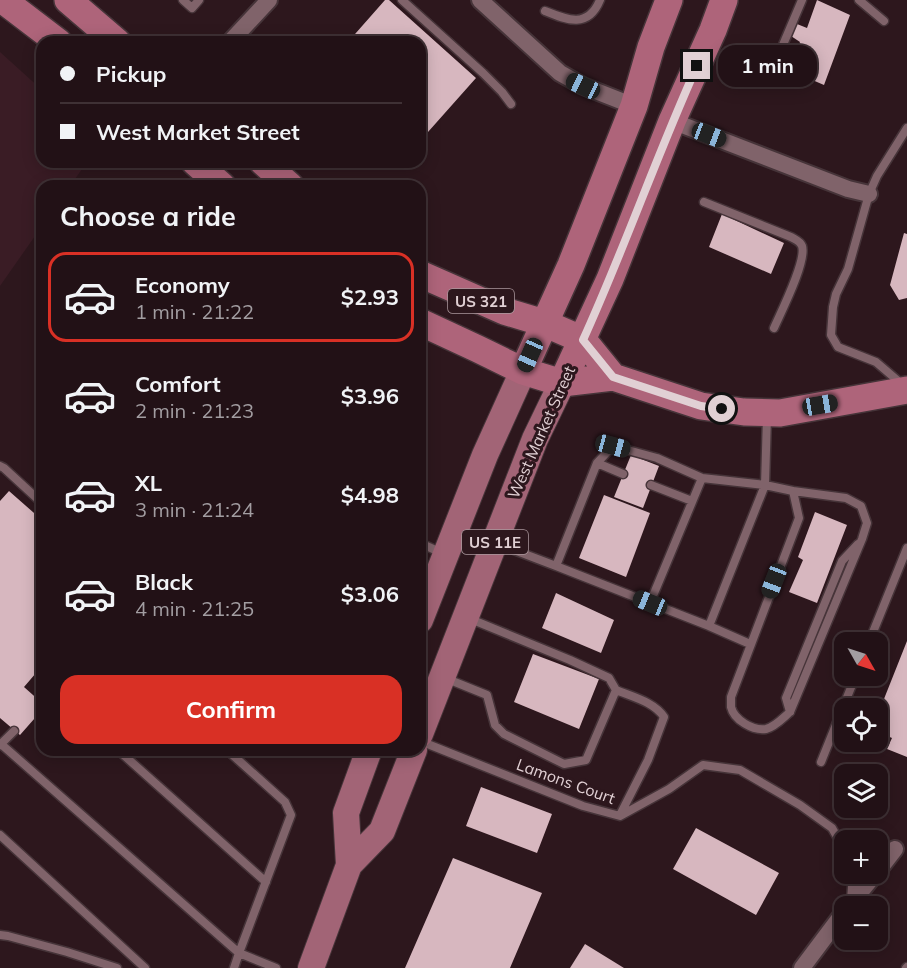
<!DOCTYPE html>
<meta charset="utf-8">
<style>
body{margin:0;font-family:Mulish,sans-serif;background:#2e1f23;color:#f1f3f6;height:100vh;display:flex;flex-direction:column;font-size:22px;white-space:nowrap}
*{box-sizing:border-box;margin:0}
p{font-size:20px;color:#a29da1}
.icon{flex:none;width:33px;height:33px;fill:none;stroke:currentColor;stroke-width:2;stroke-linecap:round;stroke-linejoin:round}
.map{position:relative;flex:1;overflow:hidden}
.drawer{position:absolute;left:36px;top:180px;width:390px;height:576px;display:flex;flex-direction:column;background:#221116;border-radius:18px;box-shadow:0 3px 15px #0003,0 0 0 2px #3f3135}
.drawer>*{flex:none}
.guide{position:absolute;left:36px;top:36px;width:390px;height:132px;border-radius:18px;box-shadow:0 3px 15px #0003,0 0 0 2px #3f3135;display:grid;align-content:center;height:132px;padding:0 24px;background:#221116}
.needle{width:39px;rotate:129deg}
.fabs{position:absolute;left:834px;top:632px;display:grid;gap:12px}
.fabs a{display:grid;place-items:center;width:54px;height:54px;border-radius:12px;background:#221116;box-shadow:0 3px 15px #0003,0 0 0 2px #3f3135;font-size:30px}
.end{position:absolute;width:27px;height:27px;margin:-14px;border:8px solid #e1d0d4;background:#111;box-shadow:0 0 0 3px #111}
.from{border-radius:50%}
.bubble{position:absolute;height:42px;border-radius:18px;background:#221116;box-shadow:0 3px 15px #0003,0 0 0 2px #3f3135;font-size:20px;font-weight:700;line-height:42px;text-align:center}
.car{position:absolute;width:18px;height:36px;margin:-18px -9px;border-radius:8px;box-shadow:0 0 4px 2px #0007;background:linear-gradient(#222 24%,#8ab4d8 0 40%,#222 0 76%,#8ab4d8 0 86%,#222 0)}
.guide b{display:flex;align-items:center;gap:21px;height:57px;font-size:22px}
.guide b+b{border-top:2px solid #3f3135}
.guide i{width:15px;height:15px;background:#f1f3f6}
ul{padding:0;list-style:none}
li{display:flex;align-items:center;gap:18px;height:90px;margin:0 12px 9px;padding:0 12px;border:3px solid transparent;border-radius:18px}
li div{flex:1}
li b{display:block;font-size:22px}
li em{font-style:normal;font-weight:700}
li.current{border-color:#d93025}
li>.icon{width:54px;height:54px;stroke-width:1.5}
h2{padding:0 24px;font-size:27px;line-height:72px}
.primary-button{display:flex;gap:12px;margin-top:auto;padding:12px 24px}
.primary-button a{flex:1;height:69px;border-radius:18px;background:#d93025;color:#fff;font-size:24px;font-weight:700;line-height:69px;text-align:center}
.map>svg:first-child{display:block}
.built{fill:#3a1c25}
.building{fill:#d7b7bf}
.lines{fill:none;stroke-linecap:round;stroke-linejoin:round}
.service-casing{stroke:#463439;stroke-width:11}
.minor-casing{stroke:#463439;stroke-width:20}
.primary-casing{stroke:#463439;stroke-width:28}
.trunk-casing{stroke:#463439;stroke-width:30}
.service{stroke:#80636a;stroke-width:8}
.minor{stroke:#80636a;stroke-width:16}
.primary{stroke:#a26476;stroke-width:26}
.trunk{stroke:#ae647a;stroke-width:27}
.route{stroke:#e1d0d4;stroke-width:8}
.labels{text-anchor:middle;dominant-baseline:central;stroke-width:6;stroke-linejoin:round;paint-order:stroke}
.shield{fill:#2d171d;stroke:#ab989d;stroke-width:1.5}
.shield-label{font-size:15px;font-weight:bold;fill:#e1d0d4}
.street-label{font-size:16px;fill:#e1d0d4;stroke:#2d171d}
</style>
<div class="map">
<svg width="907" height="968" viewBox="0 0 907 968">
<rect width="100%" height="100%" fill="#2d171d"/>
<path class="built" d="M0,52L42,90V162H87L70,186H42V226L0,286Z"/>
<path class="building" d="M385,0H389L476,78L420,141V42H348Z
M817,0L850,15L824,85L789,70L800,42L791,36L797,24L807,28Z
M722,214L784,243L771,274L709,247Z
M904,233L907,234V298L899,300L890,285Z
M631,455L659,466L643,508L614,497Z
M9,491L42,520V666L24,687L42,703V710L20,735L0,718V501Z
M604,495L650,513L626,577L579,558Z
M815,512L847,525L817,603L789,592L803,560L798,557Z
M556,593L614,620L601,653L542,628Z
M907,641V757L887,749L892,738L878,732V714Z
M533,654L599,679L579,729L514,702Z
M481,787L552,814L537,853L466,826Z
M696,828L779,873L756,915L673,869Z
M453,858L542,893L510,968H405Z
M585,944L624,968H570Z"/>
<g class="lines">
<defs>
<path id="service" d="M183,0L192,8L199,0
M402,0L483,73L502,92L511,104
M859,0L884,21
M545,11C567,20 588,29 600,0
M754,77L774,66L802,0
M704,202L791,237C796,240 800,241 802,246C807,261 781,312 774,328
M904,386L876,362L838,347L831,335L833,307L836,294L848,269L869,194L877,176L907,128
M767,416L765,485L793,491
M597,463L623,474
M0,466L4,468L42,503
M651,485L692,501
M793,491L846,498L861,506L867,523L862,539L790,712C783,718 775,727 766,729C753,731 734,720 731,707C731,704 731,700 731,697L799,518Z
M420,543L444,554
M498,544L556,566
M650,603L702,478
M709,626L556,566L597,463L613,446L657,458L702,478L765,485L709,626L750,644
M869,642L907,548
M445,678L487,695L495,725L504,734L564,764L586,760L616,690L609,678L570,660L468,618
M616,690C633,697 654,702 664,717L648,760L620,815
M40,702L42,700
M790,712L786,698L842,561L858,544
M420,741L583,806L620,816L669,789L703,765L740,770L800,805L832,828L844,849
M1,744L239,953L234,968
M0,745L14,731
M118,750L266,882
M227,750L285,802L291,815L239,953L276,968
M821,762L856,675
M0,835L145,968
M851,900L853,873
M0,935L8,936L67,952L117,968
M906,968L907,967"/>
<path id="minor" d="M480,0L560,73L583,86L634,106
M230,42L269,0
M672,121L848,189L869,194
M878,871L895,849
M849,906L876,873
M802,968L844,912"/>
<path id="primary" d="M420,620L485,455L523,371
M420,734L535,439L562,383
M349,865L382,831L414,750
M311,968L349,865L346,813L369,750"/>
<path id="trunk" d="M3,0L58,42
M68,0L117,42
M195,162L222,186
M263,162L290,186
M420,274L504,311L544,323L583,340L613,377
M420,322L478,349L523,371L562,383L613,377L701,406L744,412L780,413L907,390
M523,371L571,265L634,106L651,47L669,0
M562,383L610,279L672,121L713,30L724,0"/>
</defs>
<use href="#service" class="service-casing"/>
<use href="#minor" class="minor-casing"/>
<use href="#primary" class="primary-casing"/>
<use href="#trunk" class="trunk-casing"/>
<use href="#service" class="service"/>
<use href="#minor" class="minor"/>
<use href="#primary" class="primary"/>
<use href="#trunk" class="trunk"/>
</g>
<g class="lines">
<path class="route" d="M697,66C656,157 624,250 583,340L613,377L701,406L722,409"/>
</g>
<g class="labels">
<g class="shield">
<rect x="448" y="289" width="66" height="24" rx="4.5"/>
<rect x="462" y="530" width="66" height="24" rx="4.5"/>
</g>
<g class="shield-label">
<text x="481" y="301">US 321</text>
<text x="495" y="542">US 11E</text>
</g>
<g class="street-label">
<text transform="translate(541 432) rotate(-66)">West Market Street</text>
<text transform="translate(566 781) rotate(20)">Lamons Court</text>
</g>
</g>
</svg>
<div class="fabs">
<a><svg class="needle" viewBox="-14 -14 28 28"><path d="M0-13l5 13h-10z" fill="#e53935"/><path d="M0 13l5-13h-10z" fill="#a29da1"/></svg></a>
<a><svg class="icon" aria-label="locate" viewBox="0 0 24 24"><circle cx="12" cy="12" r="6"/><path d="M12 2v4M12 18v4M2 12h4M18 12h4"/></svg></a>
<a><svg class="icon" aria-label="layers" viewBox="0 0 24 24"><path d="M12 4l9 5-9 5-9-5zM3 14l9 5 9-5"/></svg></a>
<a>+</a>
<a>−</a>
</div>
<i class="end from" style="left:722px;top:409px"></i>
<i class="end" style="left:697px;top:66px"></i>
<div class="bubble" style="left:718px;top:45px;width:99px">1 min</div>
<i class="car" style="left:583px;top:86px;rotate:295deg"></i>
<i class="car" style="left:709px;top:135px;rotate:111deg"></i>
<i class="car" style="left:530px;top:355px;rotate:204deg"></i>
<i class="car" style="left:820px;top:405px;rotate:80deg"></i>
<i class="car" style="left:613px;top:446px;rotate:105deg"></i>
<i class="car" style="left:774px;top:581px;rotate:201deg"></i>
<i class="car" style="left:650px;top:603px;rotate:292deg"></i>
<div class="guide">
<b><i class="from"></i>Pickup</b>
<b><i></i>West Market Street</b>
</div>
<section class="drawer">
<h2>Choose a ride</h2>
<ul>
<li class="current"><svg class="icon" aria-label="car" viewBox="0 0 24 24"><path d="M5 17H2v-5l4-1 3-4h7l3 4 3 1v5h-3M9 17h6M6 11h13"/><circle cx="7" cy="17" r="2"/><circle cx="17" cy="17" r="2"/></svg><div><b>Economy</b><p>1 min · 21:22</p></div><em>$2.93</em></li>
<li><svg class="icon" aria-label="car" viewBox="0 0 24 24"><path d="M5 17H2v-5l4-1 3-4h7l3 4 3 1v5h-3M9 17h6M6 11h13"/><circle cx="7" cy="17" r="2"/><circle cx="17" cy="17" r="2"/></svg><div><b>Comfort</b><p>2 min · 21:23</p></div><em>$3.96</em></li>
<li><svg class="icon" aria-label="car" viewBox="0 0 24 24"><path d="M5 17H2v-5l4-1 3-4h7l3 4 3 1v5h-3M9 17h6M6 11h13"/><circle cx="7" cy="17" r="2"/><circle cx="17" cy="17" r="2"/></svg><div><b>XL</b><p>3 min · 21:24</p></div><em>$4.98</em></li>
<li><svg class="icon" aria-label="car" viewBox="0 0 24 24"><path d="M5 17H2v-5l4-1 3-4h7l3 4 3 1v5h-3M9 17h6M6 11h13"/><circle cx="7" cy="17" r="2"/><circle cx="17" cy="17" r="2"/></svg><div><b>Black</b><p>4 min · 21:25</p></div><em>$3.06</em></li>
</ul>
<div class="primary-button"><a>Confirm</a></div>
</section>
</div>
